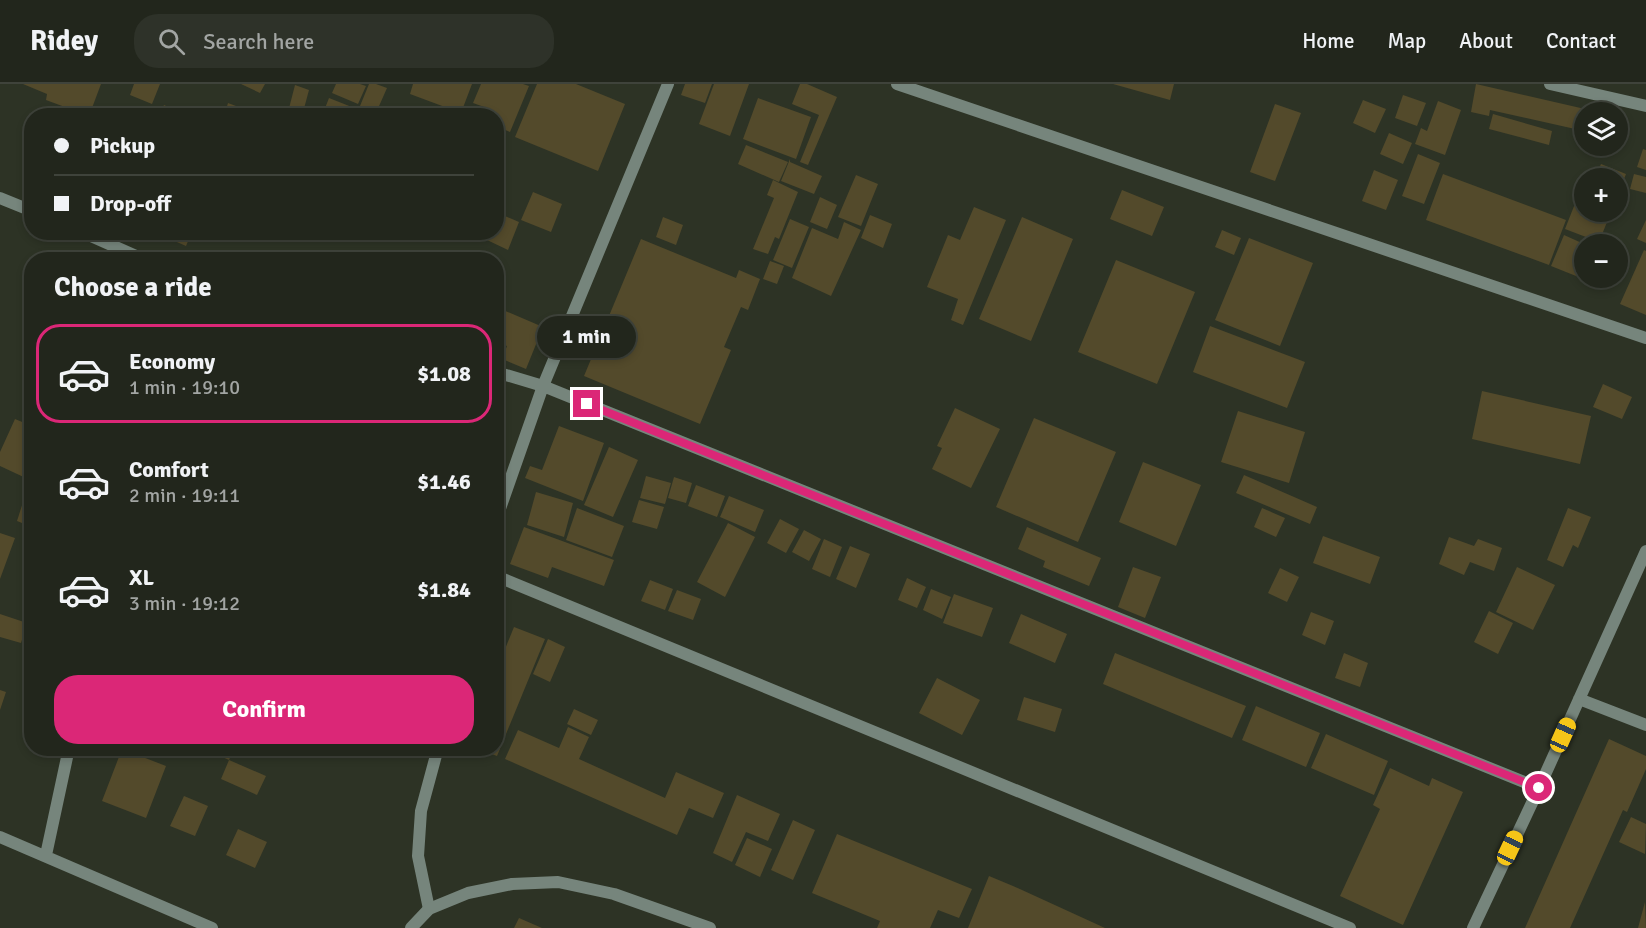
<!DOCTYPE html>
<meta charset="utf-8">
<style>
body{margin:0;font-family:Signika,sans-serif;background:#2e3229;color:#f1f3f6;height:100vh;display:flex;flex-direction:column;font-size:22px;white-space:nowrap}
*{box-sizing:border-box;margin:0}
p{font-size:20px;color:#a2a5a3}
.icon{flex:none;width:33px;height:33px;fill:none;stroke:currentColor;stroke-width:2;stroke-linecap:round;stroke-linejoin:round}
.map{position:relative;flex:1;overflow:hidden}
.side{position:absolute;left:24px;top:168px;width:480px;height:504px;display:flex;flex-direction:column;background:#22261c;border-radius:24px;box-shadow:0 3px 9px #0003,0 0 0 2px #3f433b}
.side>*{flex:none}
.guide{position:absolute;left:24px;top:24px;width:480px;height:132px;border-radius:24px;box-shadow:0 3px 9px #0003,0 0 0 2px #3f433b;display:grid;align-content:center;height:132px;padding:0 30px;background:#22261c}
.tools{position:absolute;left:1574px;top:18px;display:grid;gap:12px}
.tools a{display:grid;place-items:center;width:54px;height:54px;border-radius:50%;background:#22261c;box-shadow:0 3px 9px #0003,0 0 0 2px #3f433b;font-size:30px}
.end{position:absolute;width:27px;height:27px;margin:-14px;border:8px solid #db2777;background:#fff;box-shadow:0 0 0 3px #fff}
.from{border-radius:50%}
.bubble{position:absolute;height:42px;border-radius:21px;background:#22261c;box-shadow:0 3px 9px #0003,0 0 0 2px #3f433b;font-size:20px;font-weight:800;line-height:42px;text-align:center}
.car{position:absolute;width:18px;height:36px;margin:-18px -9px;border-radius:8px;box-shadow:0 0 4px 2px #0007;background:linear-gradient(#f5c518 24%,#345 0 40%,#f5c518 0 76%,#345 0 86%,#f5c518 0)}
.guide b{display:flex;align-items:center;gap:21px;height:57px;font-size:22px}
.guide b+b{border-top:2px solid #3f433b}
.guide i{width:15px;height:15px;background:#f1f3f6}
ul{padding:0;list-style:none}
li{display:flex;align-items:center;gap:18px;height:99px;margin:0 12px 9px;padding:0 18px;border:3px solid transparent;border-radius:24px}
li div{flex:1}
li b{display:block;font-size:22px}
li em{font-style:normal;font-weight:800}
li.active{border-color:#db2777}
li>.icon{width:54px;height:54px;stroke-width:1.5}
h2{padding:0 30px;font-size:27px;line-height:72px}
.cta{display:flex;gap:12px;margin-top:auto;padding:12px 30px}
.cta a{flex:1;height:69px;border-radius:24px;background:#db2777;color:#fff;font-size:24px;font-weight:800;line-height:69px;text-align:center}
header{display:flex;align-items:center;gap:36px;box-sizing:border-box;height:84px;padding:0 30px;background:#22261c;border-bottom:2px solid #3f433b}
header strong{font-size:28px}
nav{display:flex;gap:33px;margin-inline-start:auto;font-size:21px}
.search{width:420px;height:54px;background:#2e3229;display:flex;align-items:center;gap:15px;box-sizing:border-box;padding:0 21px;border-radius:24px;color:#a2a5a3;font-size:22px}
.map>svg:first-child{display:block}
.building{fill:#534a2b}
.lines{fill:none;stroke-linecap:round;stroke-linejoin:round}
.minor{stroke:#76857c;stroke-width:12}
.tertiary{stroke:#76857c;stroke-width:12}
.route{stroke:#db2777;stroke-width:8}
</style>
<header>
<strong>Ridey</strong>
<div class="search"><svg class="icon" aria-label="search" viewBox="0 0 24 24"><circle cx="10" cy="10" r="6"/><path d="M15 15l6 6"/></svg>Search here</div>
<nav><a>Home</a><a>Map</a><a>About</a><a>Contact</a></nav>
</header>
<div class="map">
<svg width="1646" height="844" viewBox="0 0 1646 844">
<rect width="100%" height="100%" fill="#2d3325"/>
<path class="building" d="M23,0H101L89,32L46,16L47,10Z
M134,0H160L152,20L130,11Z
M241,0H265L260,9Z
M336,0H360L366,2L358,20L332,9Z
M369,0H376L387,4L376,29L360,22Z
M413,0H472L461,29L410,10Z
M481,0H523L529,2L510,48L496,42V32H484L487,24L473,19Z
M537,0H576L625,20L598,87L515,53Z
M685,0H712L705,19L681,11Z
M714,0H749L730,52L699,40Z
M800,0H807L837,13L808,81L800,78L819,31L792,20Z
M1113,0H1174L1170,16Z
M1476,0L1598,28H1584V47L1490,26L1489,32L1471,28Z
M295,1L309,6L302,32H287Z
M1403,11L1426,19L1417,42L1395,34Z
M329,14L372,31V32H322Z
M758,14L811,33L796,75L743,55Z
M1363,16L1386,25L1375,49L1353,39Z
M1438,17L1461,26L1445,71L1415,60L1421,44L1427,47Z
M228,19L252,28L251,32H224Z
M1275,20L1301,29L1275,97L1250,88Z
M164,21L187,32H159Z
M1493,30L1552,47L1549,61L1489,45Z
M1389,49L1412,59L1403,80L1380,70Z
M746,61L788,78L779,98L738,80Z
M1643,65L1646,66V86L1637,83Z
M1418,70L1440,79L1424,120L1402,112Z
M790,75V78L822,92L814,110L781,97Z
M1601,80L1626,90L1617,113V94H1595Z
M1374,86L1398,96L1386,126L1362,117Z
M1443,90L1566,136L1549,181L1426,136Z
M1634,90L1646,93V109L1630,105Z
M856,91L878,100L861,142L838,133Z
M773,96L798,108L779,155L775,153L768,170L753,165L774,114L767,111Z
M1122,106L1164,123L1152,152L1110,135Z
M1580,107L1584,108V128H1611L1599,158L1565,145Z
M533,108L562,120L551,148L521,136Z
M820,113L837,121L827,145L810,138Z
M974,123L1006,136L963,241L951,236L958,215L927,203L948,151L960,156Z
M498,129L519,138L508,166L487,156L490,148H496Z
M870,131L892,140L883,164L861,154Z
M663,133L683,141L676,161L656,153Z
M1022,133L1073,155L1031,257L979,235Z
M790,135L809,143L792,184L773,176Z
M1646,136V159L1637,155Z
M844,138L861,146L831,212L792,194L812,144L838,155Z
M1222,146L1241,154L1234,171L1215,163Z
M154,148H192L186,162Z
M1564,151L1584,160V194H1587L1586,196L1551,182Z
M1249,154L1313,179L1280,262L1215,236Z
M641,155L736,194L739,186L760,195L748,226L741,223L724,263L731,266L700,340L584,292Z
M1644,166L1646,167V231L1620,220Z
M1116,176L1195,208L1157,300L1078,268Z
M770,177L784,182L777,200L763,195Z
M496,223L543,243L526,285L502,275L507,262L496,258Z
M1210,242L1305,278L1287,324L1193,288Z
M1603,300L1632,313L1622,335L1593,323Z
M1482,307L1591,332L1580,380L1472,355Z
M955,324L1000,345L971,404L932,385L942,364L937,362Z
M1238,327L1305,348L1289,399L1221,378Z
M1034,334L1116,368L1078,458L996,423Z
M15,335L32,342V443L17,437L30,396L0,382V368Z
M559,342L604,359L583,417L525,394L530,382L542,386Z
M609,363L638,376L613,433L584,421Z
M1143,378L1201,401L1176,462L1119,438Z
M1244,391L1317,423L1310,440L1236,409Z
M646,392L671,399L665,420L640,414Z
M674,393L692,399L686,419L668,414Z
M696,401L725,412L717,433L688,422Z
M536,408L573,419L564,453L527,441Z
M729,412L764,426L755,448L720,433Z
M639,416L664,423L657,445L632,438Z
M577,424L624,442L612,473L566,456Z
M1262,424L1285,434L1276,453L1254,443Z
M1568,424L1591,433L1578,464L1573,461L1563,483L1547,476Z
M780,435L799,445L786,469L767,459Z
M728,439L755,453L725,513L697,498Z
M524,443L614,476L604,502L552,483L548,494L510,480Z
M1027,443L1101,474L1089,502L1043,483L1045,477L1018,465Z
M804,446L821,455L809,477L792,468Z
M0,449L15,454L0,495Z
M1323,452L1380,473L1370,500L1313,479Z
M1449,453L1474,462L1478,455L1502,464L1494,487L1470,478L1464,491L1439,480Z
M824,455L842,463L830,493L812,485Z
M850,462L870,470L856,504L836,495Z
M1133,483L1161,493L1145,534L1118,523Z
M1517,483L1555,501L1533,546L1496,528Z
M1280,484L1299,493L1287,518L1268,509Z
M907,494L926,503L917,524L898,516Z
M650,496L673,505L665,526L641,517Z
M931,505L951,513L942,535L923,526Z
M677,506L701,515L693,536L668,527Z
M954,510L993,524L982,553L943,539Z
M1489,527L1513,539L1498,570L1474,558Z
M1311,528L1334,537L1325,561L1302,551Z
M0,530L27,539L21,559L0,553Z
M1021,530L1067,550L1055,579L1009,559Z
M514,543L545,555L497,672L478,665L496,664V587Z
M548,555L565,563L550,598L533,590Z
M1115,569L1246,622L1232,654L1103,600Z
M1344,569L1368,579L1360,603L1335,594Z
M937,594L980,616L962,651L919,629Z
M0,606L6,608L0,626Z
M1024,613L1062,625L1055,648L1017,636Z
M1256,622L1320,649L1306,683L1242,656Z
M574,625L598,636L591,651L567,640Z
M568,643L589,653L579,675L665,714L676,688L724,709L713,734L689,724L677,751L505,675L518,646L559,664Z
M1326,650L1388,677L1374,711L1311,684Z
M1609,655L1646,672V685L1627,728L1623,726L1570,844H1525Z
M153,664H175L172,672Z
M202,664H234L229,676Z
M122,665L166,682L146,734L102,717Z
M229,676L266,692L257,711L221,695Z
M1390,684L1429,702L1432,694L1463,708L1403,841L1340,812L1380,725L1373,721Z
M737,711L780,730L768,757L746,748L732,778L713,769Z
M184,712L208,722L195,752L170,742Z
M1631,733L1646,740L1645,770L1619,758Z
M793,736L815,746L793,796L771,786Z
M238,745L267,758L255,784L226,771Z
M837,750L972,805L959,834L938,826L930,844H877L880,837L812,809Z
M747,754L772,765L760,793L735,781Z
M989,792L1013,802L1105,844H968Z
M1645,818L1646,844H1638Z
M519,834L542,844H514Z"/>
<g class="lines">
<path class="minor" d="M897,0L1646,254
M1550,0L1646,22
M0,114L32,127
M82,148L145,176
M496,288L543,302L1539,704
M496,436L543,302L668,0
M496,492L1350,844
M1579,615L1646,641
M0,753L212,844
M46,771L69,664
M429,825L418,772L421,727L438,664
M1473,844L1539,704L1646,467"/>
<path class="tertiary" d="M411,844L429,825L468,809L512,800L558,798L614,810L710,844"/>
</g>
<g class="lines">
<path class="route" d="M587,320L1539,704"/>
</g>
</svg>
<div class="tools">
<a><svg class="icon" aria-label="layers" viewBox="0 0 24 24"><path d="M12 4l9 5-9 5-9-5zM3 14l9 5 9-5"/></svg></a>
<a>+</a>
<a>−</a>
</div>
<i class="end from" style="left:1539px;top:704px"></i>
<i class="end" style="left:587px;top:320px"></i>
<div class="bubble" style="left:537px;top:232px;width:99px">1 min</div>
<i class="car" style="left:1563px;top:651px;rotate:24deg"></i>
<i class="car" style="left:1510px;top:764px;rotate:25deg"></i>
<div class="guide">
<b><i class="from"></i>Pickup</b>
<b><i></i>Drop-off</b>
</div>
<section class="side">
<h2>Choose a ride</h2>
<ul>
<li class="active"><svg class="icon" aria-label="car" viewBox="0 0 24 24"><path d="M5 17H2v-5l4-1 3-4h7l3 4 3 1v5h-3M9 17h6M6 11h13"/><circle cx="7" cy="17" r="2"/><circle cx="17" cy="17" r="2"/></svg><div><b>Economy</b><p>1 min · 19:10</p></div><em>$1.08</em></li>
<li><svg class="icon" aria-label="car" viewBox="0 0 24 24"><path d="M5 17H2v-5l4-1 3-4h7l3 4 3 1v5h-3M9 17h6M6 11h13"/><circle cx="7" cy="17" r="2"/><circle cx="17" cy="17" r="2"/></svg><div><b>Comfort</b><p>2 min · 19:11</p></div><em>$1.46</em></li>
<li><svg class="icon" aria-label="car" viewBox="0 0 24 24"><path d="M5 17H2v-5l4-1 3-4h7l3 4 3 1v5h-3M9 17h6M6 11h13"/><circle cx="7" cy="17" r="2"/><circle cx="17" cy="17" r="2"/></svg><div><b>XL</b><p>3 min · 19:12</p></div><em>$1.84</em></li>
</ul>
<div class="cta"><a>Confirm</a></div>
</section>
</div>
